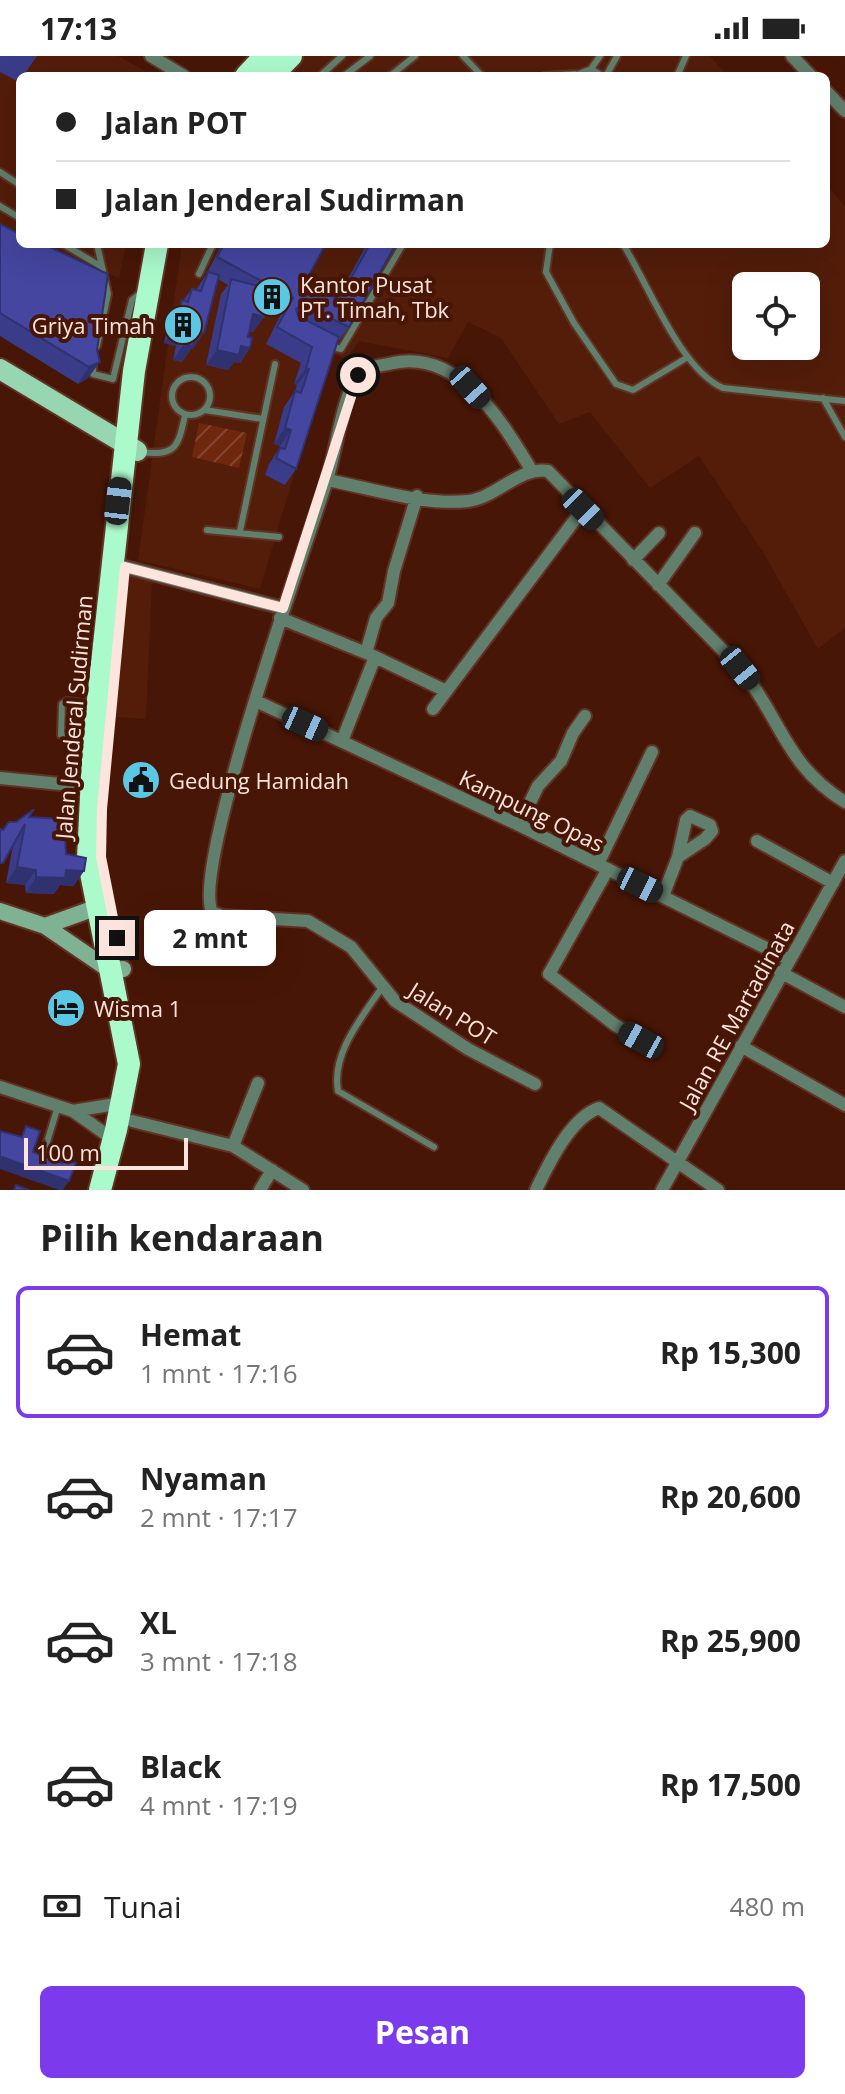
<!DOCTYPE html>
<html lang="id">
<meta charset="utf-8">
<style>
body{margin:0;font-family:"Open Sans",sans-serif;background:#f6f6f6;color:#222;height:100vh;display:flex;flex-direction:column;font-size:30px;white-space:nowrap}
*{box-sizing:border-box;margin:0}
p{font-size:26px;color:#767676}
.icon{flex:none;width:44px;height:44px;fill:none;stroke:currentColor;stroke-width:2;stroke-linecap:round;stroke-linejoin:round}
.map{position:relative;height:1134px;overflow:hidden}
.panel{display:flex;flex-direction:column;background:#fff;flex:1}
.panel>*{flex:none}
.guide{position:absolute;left:16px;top:16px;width:814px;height:176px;border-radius:12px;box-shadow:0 8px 32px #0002;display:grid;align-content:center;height:176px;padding:0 40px;background:#fff}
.tools{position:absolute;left:732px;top:216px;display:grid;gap:16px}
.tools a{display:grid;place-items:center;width:88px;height:88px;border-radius:12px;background:#fff;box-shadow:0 8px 32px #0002;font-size:40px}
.scale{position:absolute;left:24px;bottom:20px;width:164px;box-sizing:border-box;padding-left:8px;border:4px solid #fde4dc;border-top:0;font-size:22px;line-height:28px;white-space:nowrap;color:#fde4dc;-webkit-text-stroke:6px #481606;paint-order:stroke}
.end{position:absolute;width:36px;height:36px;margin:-18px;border:10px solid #fde4dc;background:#111;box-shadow:0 0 0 4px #111}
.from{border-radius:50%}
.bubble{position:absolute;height:56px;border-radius:12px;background:#fff;box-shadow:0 8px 32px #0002;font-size:26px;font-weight:700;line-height:56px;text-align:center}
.car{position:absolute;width:24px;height:48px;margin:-24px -12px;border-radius:10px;box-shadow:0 0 6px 2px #0007;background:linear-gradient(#222 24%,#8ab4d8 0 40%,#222 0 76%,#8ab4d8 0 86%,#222 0)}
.guide b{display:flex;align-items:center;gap:28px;height:76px;font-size:30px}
.guide b+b{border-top:2px solid #e0e0e0}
.guide i{width:20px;height:20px;background:#222}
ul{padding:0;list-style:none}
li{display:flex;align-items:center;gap:24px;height:132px;margin:0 16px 12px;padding:0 24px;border:4px solid transparent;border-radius:12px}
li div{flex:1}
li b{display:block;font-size:30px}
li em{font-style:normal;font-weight:700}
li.current{border-color:#7c3aed}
li>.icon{width:72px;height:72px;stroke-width:1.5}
h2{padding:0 40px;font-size:36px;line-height:96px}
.pay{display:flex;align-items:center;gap:20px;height:88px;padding:0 40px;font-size:30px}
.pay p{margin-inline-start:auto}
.action{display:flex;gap:16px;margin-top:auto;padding:16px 40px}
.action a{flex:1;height:92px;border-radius:12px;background:#7c3aed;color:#fff;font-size:32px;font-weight:700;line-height:92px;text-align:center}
.status{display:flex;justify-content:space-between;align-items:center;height:56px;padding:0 40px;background:#fff;direction:ltr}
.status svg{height:22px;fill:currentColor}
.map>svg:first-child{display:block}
.built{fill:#531d0a;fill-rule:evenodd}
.garden{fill:url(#garden-furrows)}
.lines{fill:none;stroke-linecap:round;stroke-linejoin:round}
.lane-casing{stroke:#613324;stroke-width:10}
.street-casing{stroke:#613324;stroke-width:16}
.secondary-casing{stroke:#613324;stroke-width:20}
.primary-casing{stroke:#613324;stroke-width:24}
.highway-casing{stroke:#613324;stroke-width:26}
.lane{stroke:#617f6d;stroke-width:6}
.street{stroke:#617f6d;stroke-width:12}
.secondary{stroke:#7fb193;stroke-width:16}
.primary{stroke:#96d7b1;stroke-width:20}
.highway{stroke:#abfacc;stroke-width:22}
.wall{fill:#3a3c89}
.shaded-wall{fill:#30316f}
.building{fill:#44469f;stroke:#30316f;stroke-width:2}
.route{stroke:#fde4dc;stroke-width:10}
.labels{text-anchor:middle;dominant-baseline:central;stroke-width:8;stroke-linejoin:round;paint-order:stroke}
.poi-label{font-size:22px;fill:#fde4dc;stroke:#481606;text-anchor:start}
.street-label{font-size:22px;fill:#fde4dc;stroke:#481606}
</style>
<div class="status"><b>17:13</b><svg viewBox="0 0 49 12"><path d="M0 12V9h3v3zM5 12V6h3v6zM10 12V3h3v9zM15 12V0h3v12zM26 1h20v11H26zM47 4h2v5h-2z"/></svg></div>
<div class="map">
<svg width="845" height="1134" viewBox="0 0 845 1134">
<defs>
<pattern id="garden-furrows" width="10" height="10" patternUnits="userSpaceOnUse" patternTransform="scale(2)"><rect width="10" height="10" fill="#6f270e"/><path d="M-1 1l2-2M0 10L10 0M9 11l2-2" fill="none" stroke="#844630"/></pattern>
</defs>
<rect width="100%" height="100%" fill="#481606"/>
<path class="built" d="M0,0H118L155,20H20V188H126L119,222L89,209L80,222L0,183Z
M304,0H710L728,20H282Z
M826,129L845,150V572L818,593L763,496L699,400L650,432L590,356L559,368L501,282L468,266L448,302L359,285L347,303L330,297L260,533L138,504L182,188H826ZM746,230H806V290H746Z
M120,514L152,523L146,663L115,661Z"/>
<path class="garden" d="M199,367L247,377L239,412L192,401Z"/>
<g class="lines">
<defs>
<path id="lane" d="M463,0L482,20
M591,13L600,0
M320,20L342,0
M344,20L370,0
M390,20L415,0
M544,20L575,18
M574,20L591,13L603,20
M606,20L617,0
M677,20L686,0
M0,116L20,129
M0,150L20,162
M63,188L102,211
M97,188L108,238L97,290
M550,188L546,216L574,267L616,328L633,334L688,301
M623,188C648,228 680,313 723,332L845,345
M199,218L213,188
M328,290L341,293L403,188
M93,308V318L113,323L132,244L143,235
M172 340a19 19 0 1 1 38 0a19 19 0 1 1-38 0Z
M823,342L845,381
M205,354L263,363
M139,396C175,400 178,393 185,359
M207,474L279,481
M240,475L275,308
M90,680L61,679L62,648L67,645L92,648
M383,930C363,960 331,997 338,1035L434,1091
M44,1096L58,1050"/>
<path id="street" d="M151,0L184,20
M792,0L811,20
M826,35L845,55
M532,415C503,368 461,293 393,307C381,310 367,310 358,319C341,344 337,393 327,424C307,487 191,812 212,856L222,860L308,865L351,891L395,945L468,993L535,1028
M327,424C371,432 423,450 468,445C496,442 520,410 548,415L740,612C781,662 785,709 845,746
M633,504L659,477
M125,511L283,552
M658,529L695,477
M280,562L366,597L376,562L388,547L394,515L417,440
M369,598L444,634
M256,645L519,769L788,903
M433,653L583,453
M342,685L375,601
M0,722L91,731
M519,769L538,730L561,705L573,677L585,660
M757,785L833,827
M598,808L652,696
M608,813L549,918L615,969L641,984
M663,840L678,801L686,764L690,760L710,769L712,775L705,783L678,801
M780,916L845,951
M741,990L845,1049
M0,1031L73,1055L114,1084
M73,1055L122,1047
M132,1065L233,1090L303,1134
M233,1090L258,1027
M260,1134L272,1114
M536,1134C548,1109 570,1062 599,1052L718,1134
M662,1134L845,805"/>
<path id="secondary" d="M0,855L45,870L111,915L123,913
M45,870L95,852"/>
<path id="primary" d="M0,313L137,395"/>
<path id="highway" d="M246,20L265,0
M271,20L291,0
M100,1134L116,1074L129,1008L88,802L94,680L134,315L157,188"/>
</defs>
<use href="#lane" class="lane-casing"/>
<use href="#street" class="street-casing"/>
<use href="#secondary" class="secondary-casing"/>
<use href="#primary" class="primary-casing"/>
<use href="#highway" class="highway-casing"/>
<use href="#lane" class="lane"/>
<use href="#street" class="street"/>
<use href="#secondary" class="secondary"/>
<use href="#primary" class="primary"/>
<use href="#highway" class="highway"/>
</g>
<path class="wall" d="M0,0H37L23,20H20L19,26L0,16Z
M0,168L108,218L88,322L78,328L0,280Z
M222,188H326L305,226L337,243L367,188H396L349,271L337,287L296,413L285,429L265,419L269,408L279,393L280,390L274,388L284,351L295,335L297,329L294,328L301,307L266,288L281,258L266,250L264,261L253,276L249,275L248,281L250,292L240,307L234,306L228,314L206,309L221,238L228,229L218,223L193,293H191L182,306L173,304L176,290L164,287L170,261L192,233L196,234L207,217Z
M29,761L66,798L74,830L60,829L54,838L26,837L25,829L6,827L13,789L3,774L9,766H16Z"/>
<path class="shaded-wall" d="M253,258L264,261L253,276L242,273Z
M175,271L188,274L176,290L164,287Z
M197,275L204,277L193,293H191L182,306L173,304L184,288Z
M241,290L250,292L240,307L234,306L228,314L206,309L217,294Z
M100,306L88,322L78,328L89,311Z
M306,312L309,313L297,329L294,328Z
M285,372L291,374L280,390L274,388Z
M17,811L36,814L25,829L6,827Z
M66,814L84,815L74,830L60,829L54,838L26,837L36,821Z
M2,1101L69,1125L63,1134H59L0,1113V1104Z"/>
<path class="building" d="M0,168L20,178V188H43L108,218L97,294L100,306L89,311L0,257Z
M224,188H326L305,226L339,244L370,188H396L349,271L303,249L296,253L298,260L339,281L296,413L276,402L280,392L285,393L291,374L285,372L295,335L301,337L309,313L306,312L312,291L277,271L293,242L217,201Z
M208,216L219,219L204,277L197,275L193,290L184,288L188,274L175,271L182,244L188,246L192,233L201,235Z
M231,223L270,233L264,261L253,258L248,281L252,282L250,292L241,290L239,299L217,294Z
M34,753L29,761L64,763L66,798L86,802L84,815L66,814L65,822L36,821V814L17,811L25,768L3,807H0V773L3,774L9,766H16Z
M26,1070L40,1075L33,1096L62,1107L64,1103L76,1107L69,1125L2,1101L0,1108V1075L22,1081Z
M16,1129L29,1134H14Z"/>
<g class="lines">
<path class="route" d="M117,882L101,801L102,753L125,511L283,552L358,319"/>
</g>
<defs>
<symbol id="building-disc" viewBox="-11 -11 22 22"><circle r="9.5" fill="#5ac8e5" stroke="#481606"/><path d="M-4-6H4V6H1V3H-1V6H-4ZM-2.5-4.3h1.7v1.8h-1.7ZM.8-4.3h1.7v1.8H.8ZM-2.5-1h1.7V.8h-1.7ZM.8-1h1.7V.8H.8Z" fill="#111"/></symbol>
<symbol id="civic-disc" viewBox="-11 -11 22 22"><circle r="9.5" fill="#5ac8e5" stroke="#481606"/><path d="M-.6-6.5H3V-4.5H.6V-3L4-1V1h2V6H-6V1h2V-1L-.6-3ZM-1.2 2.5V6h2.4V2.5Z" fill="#111"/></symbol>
<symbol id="hotel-disc" viewBox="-11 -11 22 22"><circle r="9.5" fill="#5ac8e5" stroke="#481606"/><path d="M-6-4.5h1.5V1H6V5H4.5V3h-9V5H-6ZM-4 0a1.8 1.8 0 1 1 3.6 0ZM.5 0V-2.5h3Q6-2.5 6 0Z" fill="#111"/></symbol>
</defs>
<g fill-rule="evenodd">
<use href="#building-disc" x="250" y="219" width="44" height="44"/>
<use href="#building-disc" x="161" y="247" width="44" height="44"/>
<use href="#civic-disc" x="119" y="702" width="44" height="44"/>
<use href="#hotel-disc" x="44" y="930" width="44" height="44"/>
</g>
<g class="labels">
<g class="poi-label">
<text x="300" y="228">Kantor Pusat<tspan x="300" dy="25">PT. Timah, Tbk</tspan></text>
<text x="155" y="269" text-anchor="end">Griya Timah</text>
<text x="169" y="724">Gedung Hamidah</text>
<text x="94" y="952">Wisma 1</text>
</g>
<g class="street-label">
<text transform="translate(73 661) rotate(-85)">Jalan Jenderal Sudirman</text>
<text transform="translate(532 754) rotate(26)">Kampung Opas</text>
<text transform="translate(453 957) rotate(32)">Jalan POT</text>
<text transform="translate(736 959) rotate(-61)">Jalan RE Martadinata</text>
</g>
</g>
</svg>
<div class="tools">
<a><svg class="icon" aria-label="locate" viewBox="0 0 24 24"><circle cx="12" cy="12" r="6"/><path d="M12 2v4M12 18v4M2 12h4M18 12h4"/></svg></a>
</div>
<div class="scale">100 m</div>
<i class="end from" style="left:358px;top:319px"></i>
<i class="end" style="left:117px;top:882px"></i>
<div class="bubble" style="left:144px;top:854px;width:132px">2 mnt</div>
<i class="car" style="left:470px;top:331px;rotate:138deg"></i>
<i class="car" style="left:118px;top:445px;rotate:7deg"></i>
<i class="car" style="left:583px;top:453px;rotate:135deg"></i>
<i class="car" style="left:740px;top:612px;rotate:141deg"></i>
<i class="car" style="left:305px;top:668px;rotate:114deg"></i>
<i class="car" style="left:640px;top:829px;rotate:116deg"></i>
<i class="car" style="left:641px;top:984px;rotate:299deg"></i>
<div class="guide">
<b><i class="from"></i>Jalan POT</b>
<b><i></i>Jalan Jenderal Sudirman</b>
</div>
</div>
<section class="panel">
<h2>Pilih kendaraan</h2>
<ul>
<li class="current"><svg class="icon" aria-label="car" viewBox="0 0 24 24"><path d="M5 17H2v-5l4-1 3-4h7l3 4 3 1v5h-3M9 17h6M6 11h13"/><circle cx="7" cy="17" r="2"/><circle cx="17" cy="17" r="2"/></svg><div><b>Hemat</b><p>1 mnt · 17:16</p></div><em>Rp 15,300</em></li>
<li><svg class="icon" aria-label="car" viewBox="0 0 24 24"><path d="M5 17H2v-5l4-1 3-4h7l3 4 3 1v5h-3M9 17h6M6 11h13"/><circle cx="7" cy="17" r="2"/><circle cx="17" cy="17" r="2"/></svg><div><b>Nyaman</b><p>2 mnt · 17:17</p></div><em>Rp 20,600</em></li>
<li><svg class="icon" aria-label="car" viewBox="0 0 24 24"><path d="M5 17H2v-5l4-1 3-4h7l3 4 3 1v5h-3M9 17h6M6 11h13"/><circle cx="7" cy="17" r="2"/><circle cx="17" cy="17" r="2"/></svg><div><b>XL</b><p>3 mnt · 17:18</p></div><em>Rp 25,900</em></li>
<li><svg class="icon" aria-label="car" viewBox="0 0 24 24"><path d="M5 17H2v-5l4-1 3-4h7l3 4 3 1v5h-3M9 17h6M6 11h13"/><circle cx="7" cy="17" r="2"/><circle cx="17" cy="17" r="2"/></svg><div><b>Black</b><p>4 mnt · 17:19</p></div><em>Rp 17,500</em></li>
</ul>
<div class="pay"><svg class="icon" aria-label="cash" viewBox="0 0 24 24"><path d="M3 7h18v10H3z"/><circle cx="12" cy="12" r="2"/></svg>Tunai<p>480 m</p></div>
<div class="action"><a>Pesan</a></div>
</section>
